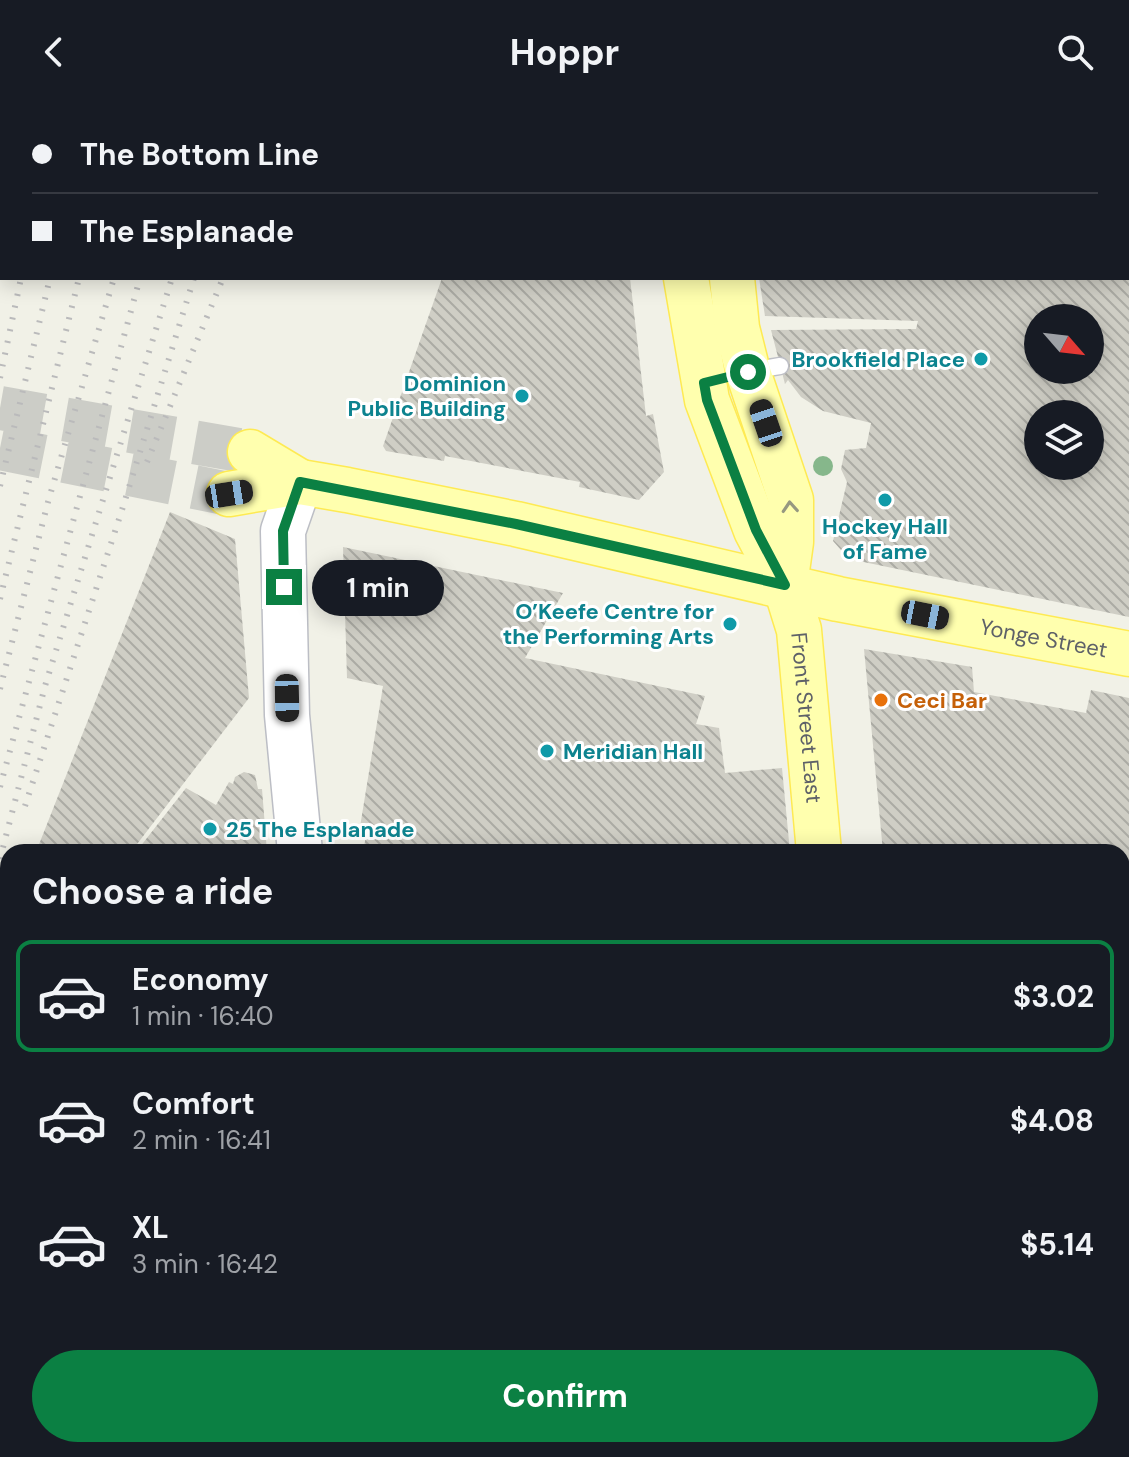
<!DOCTYPE html>
<meta charset="utf-8">
<style>
body{margin:0;font-family:"DM Sans",sans-serif;background:#242831;color:#f1f3f6;height:100vh;display:flex;flex-direction:column;font-size:30px;white-space:nowrap}
*{box-sizing:border-box;margin:0}
p{font-size:26px;color:#9ea1a6}
.icon{flex:none;width:44px;height:44px;fill:none;stroke:currentColor;stroke-width:2;stroke-linecap:round;stroke-linejoin:round}
.map{position:relative;flex:1;overflow:hidden}
.side{position:absolute;left:0px;top:740px;width:1130px;height:614px;display:flex;flex-direction:column;background:#171b24;border-radius:24px 24px 0 0;box-shadow:0 4px 20px #0003}
.side>*{flex:none}
.guide{position:absolute;left:0px;top:0px;width:1130px;height:176px;box-shadow:0 4px 20px #0003;display:grid;align-content:center;height:176px;padding:0 32px;background:#171b24}
.needle{width:52px;rotate:118deg}
.buttons{position:absolute;left:1024px;top:200px;display:grid;gap:16px}
.buttons a{display:grid;place-items:center;width:80px;height:80px;border-radius:50%;background:#171b24;box-shadow:0 4px 20px #0003;font-size:40px}
.end{position:absolute;width:36px;height:36px;margin:-18px;border:10px solid #0b8043;background:#fff;box-shadow:0 0 0 4px #fff}
.from{border-radius:50%}
.bubble{position:absolute;height:56px;border-radius:28px;background:#171b24;box-shadow:0 4px 20px #0003;font-size:26px;font-weight:700;line-height:56px;text-align:center}
.car{position:absolute;width:24px;height:48px;margin:-24px -12px;border-radius:10px;box-shadow:0 0 6px 2px #0007;background:linear-gradient(#222 24%,#8ab4d8 0 40%,#222 0 76%,#8ab4d8 0 86%,#222 0)}
.guide b{display:flex;align-items:center;gap:28px;height:76px;font-size:30px}
.guide b+b{border-top:2px solid #363941}
.guide i{width:20px;height:20px;background:#f1f3f6}
ul{padding:0;list-style:none}
li{display:flex;align-items:center;gap:24px;height:112px;margin:0 16px 12px;padding:0 16px;border:4px solid transparent;border-radius:16px}
li div{flex:1}
li b{display:block;font-size:30px}
li em{font-style:normal;font-weight:700}
li.on{border-color:#0b8043}
li>.icon{width:72px;height:72px;stroke-width:1.5}
h2{padding:0 32px;font-size:36px;line-height:96px}
.action{display:flex;gap:16px;margin-top:auto;padding:16px 32px}
.action a{flex:1;height:92px;border-radius:48px;background:#0b8043;color:#fff;font-size:32px;font-weight:700;line-height:92px;text-align:center}
header{display:flex;justify-content:space-between;align-items:center;height:104px;padding:0 32px;background:#171b24;font-size:36px;font-weight:700}
.map>svg:first-child{display:block}
.park{fill:url(#park-tufts)}
.building{fill:url(#building-back-hatch);fill-rule:evenodd}
.lines{fill:none;stroke-linecap:round;stroke-linejoin:round}
.primary-tunnel{stroke:#cccdc7;stroke-width:44;stroke-dasharray:44 22;stroke-linecap:butt}
.lane-casing{stroke:#bebfc6;stroke-width:19}
.street-casing{stroke:#bebfc6;stroke-width:35}
.secondary-casing{stroke:#bcbec5;stroke-width:47}
.primary-casing{stroke:#feea53;stroke-width:47}
.lane{stroke:#fff;stroke-width:16}
.street{stroke:#fff;stroke-width:32}
.secondary{stroke:#fff;stroke-width:44}
.primary{stroke:#ffffae;stroke-width:44}
.tram{stroke:#bababb;stroke-width:2}
.rail{stroke:#bababb;stroke-width:6;stroke-dasharray:2 10;stroke-linecap:butt}
.tree{fill:#86b78b}
.oneway{stroke:#969880}
.route{stroke:#0b8043;stroke-width:10}
.culture-dot{fill:#0f9aa8;stroke:#fff;stroke-width:3}
.food-dot{fill:#e8710a;stroke:#fff;stroke-width:3}
.labels{text-anchor:middle;dominant-baseline:central;stroke-width:6;stroke-linejoin:round;paint-order:stroke}
.culture-label{font-size:22px;font-weight:bold;fill:#0d838f;stroke:#fff;text-anchor:end}
.street-label{font-size:22px;fill:#5e6168;stroke:#fff}
.food-label{font-size:22px;font-weight:bold;fill:#c56008;stroke:#fff;text-anchor:start}
</style>
<header><svg class="icon" aria-label="back" viewBox="0 0 24 24"><path d="M15 5l-7 7 7 7"/></svg>Hoppr<svg class="icon" aria-label="search" viewBox="0 0 24 24"><circle cx="10" cy="10" r="6"/><path d="M15 15l6 6"/></svg></header>
<div class="map">
<svg width="1129" height="1353" viewBox="0 0 1129 1353">
<defs>
<pattern id="park-tufts" width="24" height="20" patternUnits="userSpaceOnUse" patternTransform="scale(2)"><rect width="24" height="20" fill="#c1ebc8"/><path d="M3 7l-1-3M5 7V3M7 7l1-3M15 17l-1-3M17 17v-4M19 17l1-3" fill="none" stroke="#a0c2a6"/></pattern>
<pattern id="building-back-hatch" width="6" height="6" patternUnits="userSpaceOnUse" patternTransform="scale(2)"><rect width="6" height="6" fill="#cfcec5"/><path d="M-1 5l2 2M0 0l6 6M5-1l2 2" fill="none" stroke="#ababa4"/></pattern>
</defs>
<rect width="100%" height="100%" fill="#f1f1e7"/>
<path class="park" d="M919,1346H1053L1052,1353H920Z"/>
<path class="building" d="M442,174H630L646,312L653,310L664,368L639,396L579,383L580,378L445,352L444,357L386,347L383,342Z
M759,174H1129V513L849,455L833,437L847,378L841,365L845,346L866,344L871,319L823,307L801,293L788,276L785,280L771,226L916,225L918,217L765,212ZM1038,214H1090V266H1038ZM1038,310H1090V362H1038Z
M170,408L235,435L249,594L131,748H36Z
M343,443L563,489L525,554L705,592L696,620L719,624L725,669L782,664L790,748H363L367,726L360,723L383,582L347,574Z
M864,545L972,563L974,588L1086,609L1091,586L1129,594V977L1122,975V748H883Z
M244,668L255,671L258,685H262L267,748H136L186,684L216,701L229,678L233,680L235,673Z
M7,1074L8,1346H231V1348L181,1353H0V1107Z
M243,1346H321V1353H243Z
M400,1346H594V1353H400Z
M620,1346H839L840,1353H620Z"/>
<g class="lines">
<path class="primary-tunnel" d="M0,304L250,348
M0,344L229,390"/>
<defs>
<path id="lane" d="M750,267L780,262
M1122,1321L1129,1322
M608,1346L609,1353"/>
<path id="street" d="M1122,1010L1129,1012"/>
<path id="secondary" d="M300,748L287,611L283,427L300,378
M349,1346L350,1353"/>
<g id="primary">
<path d="M686,2V0"/>
<path d="M731,2V0"/>
<path id="s1" d="M686,174L707,296L756,426L785,481L799,526L819,748"/>
<path d="M732,174L737,224L748,268L791,396V438L785,481"/>
<path d="M250,348L300,378"/>
<path id="s2" d="M229,390L300,378L347,386L516,420L838,495L1129,550"/>
<path d="M1122,1189L1129,1153"/>
<path d="M881,1346L882,1353"/>
<path d="M1091,1353L1092,1346"/>
</g>
</defs>
<use href="#lane" class="lane-casing"/>
<use href="#street" class="street-casing"/>
<use href="#secondary" class="secondary-casing"/>
<use href="#primary" class="primary-casing"/>
<use href="#lane" class="lane"/>
<use href="#street" class="street"/>
<use href="#secondary" class="secondary"/>
<use href="#primary" class="primary"/>
<path class="tram" d="M1122,1241L1129,1205
M1100,1353L1102,1346"/>
<path class="rail" d="M22,2V0
M56,2V0
M91,2V0
M122,2V0
M156,2V0
M186,2V0
M221,2L222,0
M0,106L2,97
M0,274L21,174
M147,358L223,174
M0,382L50,174
M0,495L79,174
M0,585L48,398L114,174
M0,683L140,174
M25,702L121,409L194,174
M0,755L45,582L172,174
M0,777L8,753"/>
</g>
<circle class="tree" cx="823" cy="362" r="10"/>
<defs><path id="oneway-chevron" d="M-2-3.5L2.5 0L-2 3.5" fill="none" stroke-width="1.6" stroke-linecap="round" stroke-linejoin="round" transform="scale(2)"/></defs>
<use class="oneway" href="#oneway-chevron" transform="translate(790 403) rotate(-94)"/>
<g class="lines">
<path class="route" d="M284,483L283,427L300,378L516,420L785,481L756,426L707,296L704,279L748,268"/>
</g>
<g class="culture-dot">
<circle cx="981" cy="255" r="8"/>
<circle cx="522" cy="292" r="8"/>
<circle cx="885" cy="396" r="8"/>
<circle cx="730" cy="520" r="8"/>
<circle cx="547" cy="647" r="8"/>
<circle cx="210" cy="725" r="8"/>
</g>
<circle class="food-dot" cx="881" cy="596" r="8"/>
<g class="labels">
<g class="culture-label">
<text x="965" y="255">Brookfield Place</text>
<text x="506" y="279">Dominion<tspan x="506" dy="25">Public Building</tspan></text>
<text x="885" y="422" text-anchor="middle">Hockey Hall<tspan x="885" dy="25">of Fame</tspan></text>
<text x="714" y="507">O’Keefe Centre for<tspan x="714" dy="25">the Performing Arts</tspan></text>
<text x="563" y="647" text-anchor="start">Meridian Hall</text>
<text x="226" y="725" text-anchor="start">25 The Esplanade</text>
</g>
<g class="street-label">
<text stroke="none"><textPath href="#s2" startOffset="832">Yonge Street</textPath></text>
<text stroke="none"><textPath href="#s1" startOffset="460">Front Street East</textPath></text>
</g>
<g class="food-label">
<text x="897" y="596">Ceci Bar</text>
</g>
</g>
</svg>
<div class="buttons">
<a><svg class="needle" viewBox="-14 -14 28 28"><path d="M0-13l5 13h-10z" fill="#e53935"/><path d="M0 13l5-13h-10z" fill="#9ea1a6"/></svg></a>
<a><svg class="icon" aria-label="layers" viewBox="0 0 24 24"><path d="M12 4l9 5-9 5-9-5zM3 14l9 5 9-5"/></svg></a>
</div>
<i class="end from" style="left:748px;top:268px"></i>
<i class="end" style="left:284px;top:483px"></i>
<div class="bubble" style="left:312px;top:456px;width:132px">1 min</div>
<i class="car" style="left:766px;top:319px;rotate:341deg"></i>
<i class="car" style="left:229px;top:390px;rotate:81deg"></i>
<i class="car" style="left:925px;top:511px;rotate:101deg"></i>
<i class="car" style="left:287px;top:594px;rotate:179deg"></i>
<div class="guide">
<b><i class="from"></i>The Bottom Line</b>
<b><i></i>The Esplanade</b>
</div>
<section class="side">
<h2>Choose a ride</h2>
<ul>
<li class="on"><svg class="icon" aria-label="car" viewBox="0 0 24 24"><path d="M5 17H2v-5l4-1 3-4h7l3 4 3 1v5h-3M9 17h6M6 11h13"/><circle cx="7" cy="17" r="2"/><circle cx="17" cy="17" r="2"/></svg><div><b>Economy</b><p>1 min · 16:40</p></div><em>$3.02</em></li>
<li><svg class="icon" aria-label="car" viewBox="0 0 24 24"><path d="M5 17H2v-5l4-1 3-4h7l3 4 3 1v5h-3M9 17h6M6 11h13"/><circle cx="7" cy="17" r="2"/><circle cx="17" cy="17" r="2"/></svg><div><b>Comfort</b><p>2 min · 16:41</p></div><em>$4.08</em></li>
<li><svg class="icon" aria-label="car" viewBox="0 0 24 24"><path d="M5 17H2v-5l4-1 3-4h7l3 4 3 1v5h-3M9 17h6M6 11h13"/><circle cx="7" cy="17" r="2"/><circle cx="17" cy="17" r="2"/></svg><div><b>XL</b><p>3 min · 16:42</p></div><em>$5.14</em></li>
</ul>
<div class="action"><a>Confirm</a></div>
</section>
</div>
